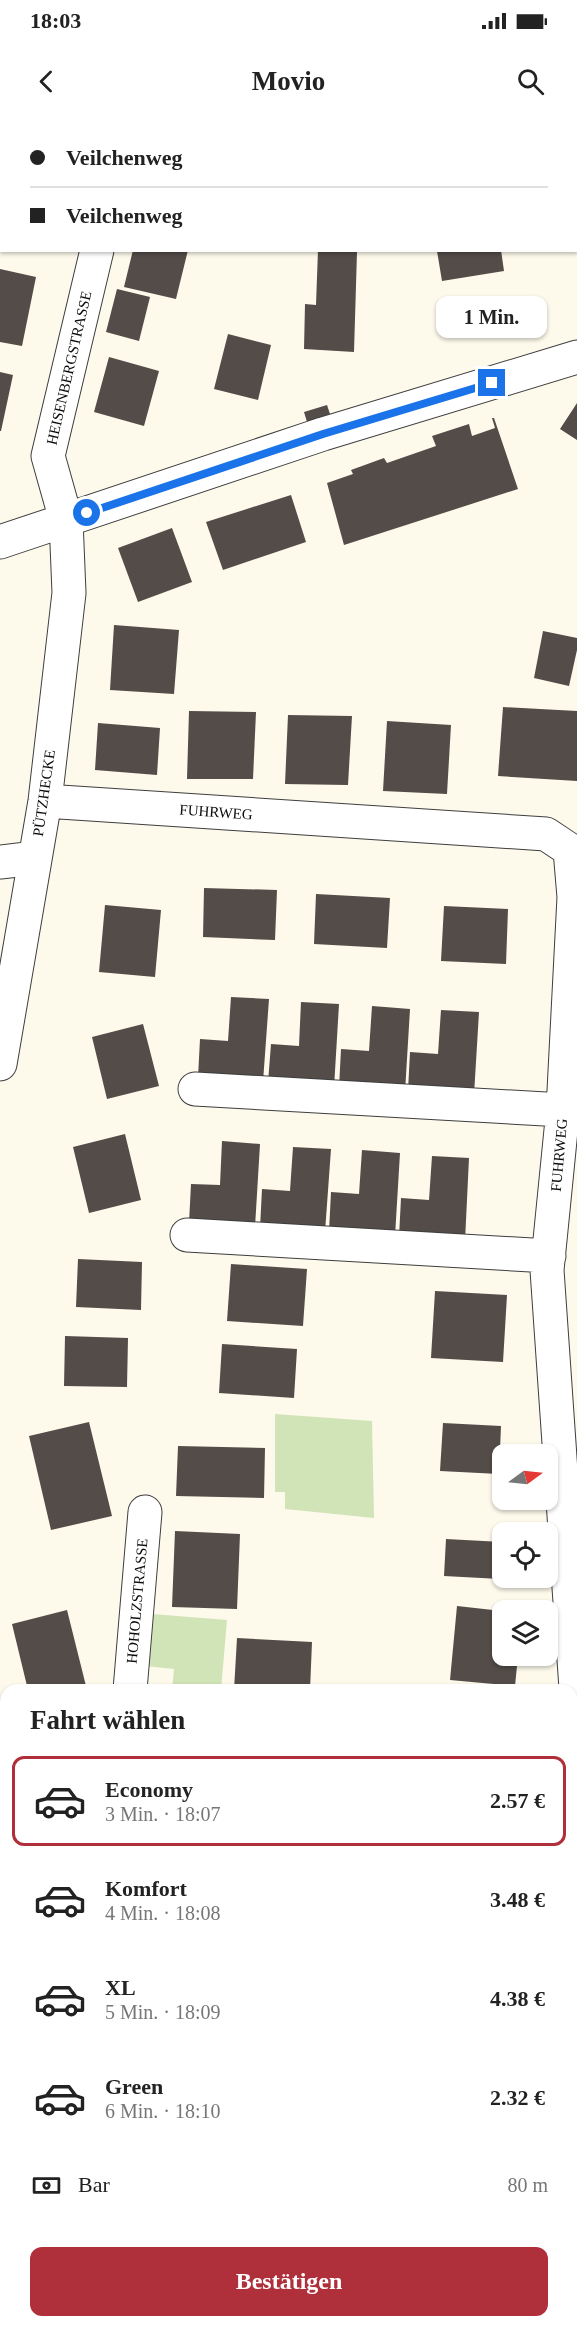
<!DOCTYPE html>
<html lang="de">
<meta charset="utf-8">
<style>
body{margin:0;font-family:Georgia,serif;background:#f6f6f6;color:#222;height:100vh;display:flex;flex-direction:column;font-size:22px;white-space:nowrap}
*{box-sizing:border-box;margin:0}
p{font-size:20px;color:#767676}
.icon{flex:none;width:33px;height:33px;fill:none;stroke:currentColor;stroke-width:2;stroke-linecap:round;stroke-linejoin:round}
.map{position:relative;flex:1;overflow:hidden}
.side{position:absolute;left:0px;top:1564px;width:578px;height:644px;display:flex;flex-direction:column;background:#fff;border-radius:18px 18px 0 0;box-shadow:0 2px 4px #0004}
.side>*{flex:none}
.hud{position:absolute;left:0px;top:0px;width:578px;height:132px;box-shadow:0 2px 4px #0004;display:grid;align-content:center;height:132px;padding:0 30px;background:#fff}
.needle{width:39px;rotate:75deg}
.controls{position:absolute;left:492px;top:1324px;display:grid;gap:12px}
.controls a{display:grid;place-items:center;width:66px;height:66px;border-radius:12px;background:#fff;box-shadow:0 2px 4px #0004;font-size:30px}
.end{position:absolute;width:27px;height:27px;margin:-14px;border:8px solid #1a73e8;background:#fff;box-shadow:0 0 0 3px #fff}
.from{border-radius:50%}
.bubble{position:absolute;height:42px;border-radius:12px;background:#fff;box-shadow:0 2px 4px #0004;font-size:20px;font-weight:600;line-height:42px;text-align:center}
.hud b{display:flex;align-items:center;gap:21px;height:57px;font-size:22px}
.hud b+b{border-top:2px solid #e0e0e0}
.hud i{width:15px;height:15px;background:#222}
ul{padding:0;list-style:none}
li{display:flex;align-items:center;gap:18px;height:90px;margin:0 12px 9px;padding:0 18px;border:3px solid transparent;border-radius:12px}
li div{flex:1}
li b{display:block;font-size:22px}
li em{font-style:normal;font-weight:600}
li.on{border-color:#af2f3a}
li>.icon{width:54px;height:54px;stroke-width:1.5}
h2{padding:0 30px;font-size:27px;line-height:72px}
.pay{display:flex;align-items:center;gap:15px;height:66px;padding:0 30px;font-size:22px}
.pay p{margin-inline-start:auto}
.action{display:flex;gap:12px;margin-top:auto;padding:12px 30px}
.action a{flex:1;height:69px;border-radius:12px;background:#af2f3a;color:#fff;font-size:24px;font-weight:600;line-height:69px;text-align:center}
.status{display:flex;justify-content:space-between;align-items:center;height:42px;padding:0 30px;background:#fff;direction:ltr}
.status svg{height:16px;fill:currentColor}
header{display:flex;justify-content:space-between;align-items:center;height:78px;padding:0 30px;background:#fff;font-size:27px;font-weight:600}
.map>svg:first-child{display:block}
.green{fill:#d1e4b8}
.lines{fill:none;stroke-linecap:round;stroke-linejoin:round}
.stream{stroke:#4193c1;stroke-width:10}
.building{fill:#534c48}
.minor-casing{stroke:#3e3e3e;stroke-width:35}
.minor{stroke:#fff;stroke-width:33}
.route{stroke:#1a73e8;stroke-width:8}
.labels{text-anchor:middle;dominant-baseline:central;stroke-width:6;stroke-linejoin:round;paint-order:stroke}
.street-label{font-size:15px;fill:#0b0b0b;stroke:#fff}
</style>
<div class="status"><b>18:03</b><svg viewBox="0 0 49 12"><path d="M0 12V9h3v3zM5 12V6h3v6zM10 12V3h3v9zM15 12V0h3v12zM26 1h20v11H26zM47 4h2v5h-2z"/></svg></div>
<header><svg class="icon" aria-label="back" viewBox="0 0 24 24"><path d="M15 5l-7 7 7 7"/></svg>Movio<svg class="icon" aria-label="search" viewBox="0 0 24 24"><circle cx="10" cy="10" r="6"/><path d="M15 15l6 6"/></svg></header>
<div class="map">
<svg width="577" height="2207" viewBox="0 0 577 2207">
<rect width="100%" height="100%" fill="#fdf9eb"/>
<path class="green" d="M275,1294L372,1301L374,1398L285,1389V1372H275Z
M140,1493L227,1500L221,1570H172L174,1549L136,1545Z
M577,2156V2207H433L475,2202H572V2171Z"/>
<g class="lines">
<path class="stream" d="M572,2197L577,2189
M564,2207L568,2202"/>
</g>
<path class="building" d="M133,130H188L176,179L124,167Z
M318,130L357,132L354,232L304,229L305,184L316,185Z
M501,130L504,151L442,161L437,131Z
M0,149L36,157L22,226L0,222Z
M117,169L150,177L139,221L106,212Z
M228,214L271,225L258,280L214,269Z
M109,237L159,251L144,306L94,292Z
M0,252L13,255L1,311H0Z
M577,283V320L560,309Z
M327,285L330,294L307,302L304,292Z
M492,298H494L518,369L344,425L327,363L353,354L351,350L384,338L387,343L436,326L432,316L469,304L472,316L495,308Z
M291,375L306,422L223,450L206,402Z
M172,408L192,462L138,482L118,428Z
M114,505L179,510L174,574L110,570Z
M543,511L577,518V530L569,566L534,558Z
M503,587L577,591V661L498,656Z
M189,591L256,592L253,659H187Z
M288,595L352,596L348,665L285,664Z
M387,601L451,605L447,674L383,671Z
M98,603L160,608L157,655L95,650Z
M204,768L277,770L275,820L203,817Z
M316,774L390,778L387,828L314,824Z
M105,785L161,790L155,857L99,852Z
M444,786L508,789L506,844L441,841Z
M231,877L269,879L263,962L198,958L200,919L228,921Z
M301,882L339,884L334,968L268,963L271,924L299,926Z
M372,886L410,889L405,972L339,968L341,929L369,931Z
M441,890L479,892L474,975L408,971L410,932L438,934Z
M143,904L159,966L107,979L92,917Z
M125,1014L141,1080L89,1093L73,1027Z
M222,1021L260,1024L255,1107L189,1103L191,1064L220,1065Z
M293,1027L331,1029L325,1112L260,1108L262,1069L290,1071Z
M362,1030L400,1033L395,1116L329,1112L331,1072L359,1074Z
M432,1036L469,1038L465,1121L399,1117L401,1078L429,1080Z
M78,1139L142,1142L141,1190L76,1187Z
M231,1144L307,1149L303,1206L227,1201Z
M435,1171L507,1175L503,1242L431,1238Z
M65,1216L128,1218L127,1267L64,1266Z
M222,1224L297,1229L294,1278L219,1273Z
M89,1302L112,1396L51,1410L29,1316Z
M443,1303L501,1306L499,1354L440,1351Z
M178,1326L265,1328L264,1378L176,1376Z
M175,1411L240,1414L237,1489L172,1487Z
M446,1419L502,1422L500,1459L444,1456Z
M457,1486L502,1491V1536H518L515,1566L450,1560Z
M67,1490L87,1570H28L12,1504Z
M237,1518L312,1522L310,1570H234Z
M6,1683V1723H5L0,1703V1684Z
M2,1888H6V1943H3Z
M575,1912L577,1913V1932H574Z"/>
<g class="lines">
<defs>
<path id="minor" d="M552,0L553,2
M127,2V0
M576,94L577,98
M0,422L323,314L577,237
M45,681L546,714L570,730L574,777L563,990L547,1150L577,1583
M0,742L35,738
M0,944L45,681L69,473L66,400L48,336L97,130
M195,969L563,990
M187,1115L549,1136
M130,1570L145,1392
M0,1838L6,1837
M572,1839H577"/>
</defs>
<use href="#minor" class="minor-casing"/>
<use href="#minor" class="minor"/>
</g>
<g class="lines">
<path class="route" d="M87,393L323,314L492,263"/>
</g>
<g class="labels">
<g class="street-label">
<text transform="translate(69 248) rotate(-77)">HEISENBERGSTRASSE</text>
<text transform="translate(44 673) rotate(-82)">PÜTZHECKE</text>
<text transform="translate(216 692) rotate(4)">FUHRWEG</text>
<text transform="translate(559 1035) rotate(-85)">FUHRWEG</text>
<text transform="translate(137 1481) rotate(-85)">HOHOLZSTRASSE</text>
</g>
</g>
</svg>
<div class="controls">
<a><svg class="needle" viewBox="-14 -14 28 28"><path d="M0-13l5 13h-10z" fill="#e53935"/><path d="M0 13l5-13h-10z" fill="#767676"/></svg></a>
<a><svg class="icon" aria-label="locate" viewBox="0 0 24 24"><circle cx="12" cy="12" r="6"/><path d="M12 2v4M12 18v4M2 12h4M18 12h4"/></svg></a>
<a><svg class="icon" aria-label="layers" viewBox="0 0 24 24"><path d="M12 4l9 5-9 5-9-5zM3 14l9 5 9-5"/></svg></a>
</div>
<i class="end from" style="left:87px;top:393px"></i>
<i class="end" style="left:492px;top:263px"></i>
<div class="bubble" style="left:436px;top:176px;width:111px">1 Min.</div>
<div class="hud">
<b><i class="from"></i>Veilchenweg</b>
<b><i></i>Veilchenweg</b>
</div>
<section class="side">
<h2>Fahrt wählen</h2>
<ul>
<li class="on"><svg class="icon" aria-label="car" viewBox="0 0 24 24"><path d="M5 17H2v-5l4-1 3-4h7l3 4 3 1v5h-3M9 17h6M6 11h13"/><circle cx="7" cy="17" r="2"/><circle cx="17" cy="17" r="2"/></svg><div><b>Economy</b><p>3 Min. · 18:07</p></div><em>2.57 €</em></li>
<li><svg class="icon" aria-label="car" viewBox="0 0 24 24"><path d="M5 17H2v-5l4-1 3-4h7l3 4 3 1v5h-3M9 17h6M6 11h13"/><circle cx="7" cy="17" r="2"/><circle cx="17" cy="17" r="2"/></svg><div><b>Komfort</b><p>4 Min. · 18:08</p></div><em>3.48 €</em></li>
<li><svg class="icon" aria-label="car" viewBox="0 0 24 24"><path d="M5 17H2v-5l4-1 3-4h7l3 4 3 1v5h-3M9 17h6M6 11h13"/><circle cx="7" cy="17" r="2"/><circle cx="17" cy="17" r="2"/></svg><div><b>XL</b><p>5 Min. · 18:09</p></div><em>4.38 €</em></li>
<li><svg class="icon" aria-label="car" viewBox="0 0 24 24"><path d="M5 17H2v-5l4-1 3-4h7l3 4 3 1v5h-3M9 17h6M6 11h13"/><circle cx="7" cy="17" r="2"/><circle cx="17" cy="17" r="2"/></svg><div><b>Green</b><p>6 Min. · 18:10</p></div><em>2.32 €</em></li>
</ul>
<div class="pay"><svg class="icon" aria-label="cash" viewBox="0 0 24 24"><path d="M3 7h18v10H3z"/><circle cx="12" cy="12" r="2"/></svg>Bar<p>80 m</p></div>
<div class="action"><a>Bestätigen</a></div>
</section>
</div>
